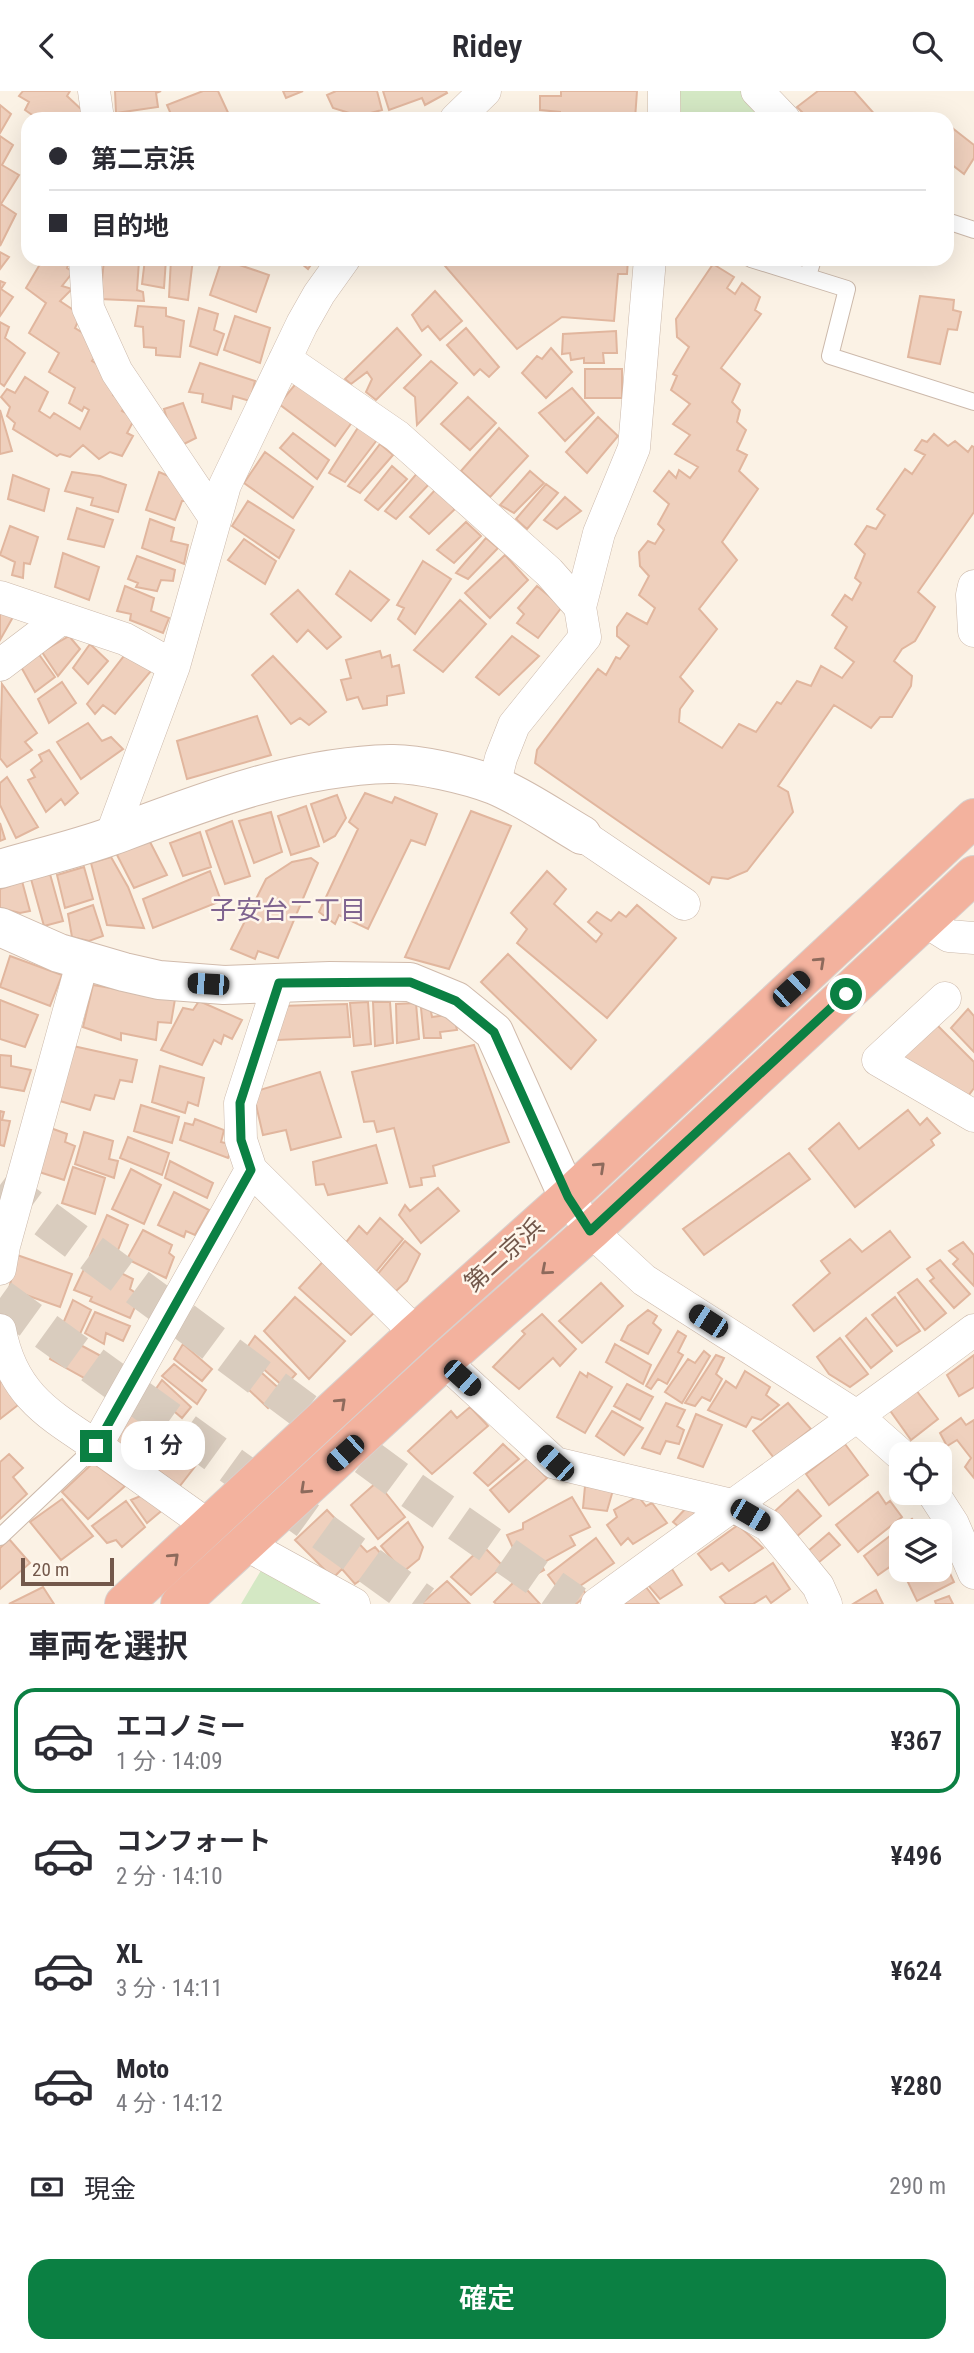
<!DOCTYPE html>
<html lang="ja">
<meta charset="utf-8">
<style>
body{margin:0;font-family:"Roboto Condensed","Noto Sans JP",sans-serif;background:#f2f2f3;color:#2b2b33;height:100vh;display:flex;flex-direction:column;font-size:26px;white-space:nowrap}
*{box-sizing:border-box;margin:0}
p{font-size:23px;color:#7c7c81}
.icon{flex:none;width:38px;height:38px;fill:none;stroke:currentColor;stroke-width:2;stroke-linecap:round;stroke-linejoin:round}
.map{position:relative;height:1513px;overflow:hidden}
.panel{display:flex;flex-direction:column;background:#fff;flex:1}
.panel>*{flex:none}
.guide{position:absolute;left:21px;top:21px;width:933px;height:154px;border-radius:21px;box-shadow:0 7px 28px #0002;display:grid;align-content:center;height:154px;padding:0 28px;background:#fff}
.controls{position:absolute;left:889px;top:1351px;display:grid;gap:14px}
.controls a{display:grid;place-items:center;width:63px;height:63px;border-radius:14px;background:#fff;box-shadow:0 7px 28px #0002;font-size:35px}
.scale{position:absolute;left:21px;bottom:18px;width:93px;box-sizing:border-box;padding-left:7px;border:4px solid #73584b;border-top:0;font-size:19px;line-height:24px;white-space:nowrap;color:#73584b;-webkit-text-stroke:5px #fef6eb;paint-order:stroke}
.end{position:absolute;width:32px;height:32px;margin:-16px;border:9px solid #0b8043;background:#fff;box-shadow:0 0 0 4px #fff}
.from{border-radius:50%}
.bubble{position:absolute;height:49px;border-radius:21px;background:#fff;box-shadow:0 7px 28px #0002;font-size:23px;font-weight:600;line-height:49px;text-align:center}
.car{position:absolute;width:21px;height:42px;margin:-21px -10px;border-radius:9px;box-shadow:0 0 5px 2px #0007;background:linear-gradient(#222 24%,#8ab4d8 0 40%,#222 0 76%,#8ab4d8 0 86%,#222 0)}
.guide b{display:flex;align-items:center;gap:24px;height:66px;font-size:26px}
.guide b+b{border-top:2px solid #e1e1e2}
.guide i{width:18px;height:18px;background:#2b2b33}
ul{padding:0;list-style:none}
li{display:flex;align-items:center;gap:21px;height:105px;margin:0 14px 10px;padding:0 14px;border:4px solid transparent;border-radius:21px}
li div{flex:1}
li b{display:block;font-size:26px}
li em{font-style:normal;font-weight:600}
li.on{border-color:#0b8043}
li>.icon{width:63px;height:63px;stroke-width:1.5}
h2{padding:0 28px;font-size:32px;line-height:84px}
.pay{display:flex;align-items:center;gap:18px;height:77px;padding:0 28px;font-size:26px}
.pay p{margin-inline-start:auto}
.action{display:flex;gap:14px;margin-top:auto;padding:14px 28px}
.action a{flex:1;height:80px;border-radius:21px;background:#0b8043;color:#fff;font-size:28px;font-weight:600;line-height:80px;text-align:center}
header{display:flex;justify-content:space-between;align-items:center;height:91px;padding:0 28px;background:#fff;font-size:32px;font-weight:600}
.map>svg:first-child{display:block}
.green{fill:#d4e8c4}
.building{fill:#efd0bd;stroke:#e1b69e;stroke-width:2}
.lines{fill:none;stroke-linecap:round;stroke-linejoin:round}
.highway-tunnel{stroke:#d9ccbe;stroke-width:38;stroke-dasharray:38 19;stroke-linecap:butt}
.lane-casing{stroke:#ccb9ab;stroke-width:18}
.street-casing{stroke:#ccb9ab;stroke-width:33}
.secondary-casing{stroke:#d1bbac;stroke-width:40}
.highway-casing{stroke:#d8d0cd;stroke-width:40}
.lane{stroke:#fff;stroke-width:16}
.street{stroke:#fff;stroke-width:32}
.secondary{stroke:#fff;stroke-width:38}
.highway{stroke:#f3b29e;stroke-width:38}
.oneway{stroke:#8d6a5c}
.route{stroke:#0b8043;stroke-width:9}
.labels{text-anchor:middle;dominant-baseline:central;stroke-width:5;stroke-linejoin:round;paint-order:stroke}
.street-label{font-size:24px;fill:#73584b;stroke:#fef6eb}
.neighbourhood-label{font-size:26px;fill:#7f638f;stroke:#fef6eb}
</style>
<header><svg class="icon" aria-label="back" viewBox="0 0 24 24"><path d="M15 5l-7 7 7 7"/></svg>Ridey<svg class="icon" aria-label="search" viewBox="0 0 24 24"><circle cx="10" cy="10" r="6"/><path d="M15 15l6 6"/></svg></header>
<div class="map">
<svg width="974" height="1513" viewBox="0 0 974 1513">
<rect width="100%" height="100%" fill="#fbf2e5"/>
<path class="green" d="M680,0H744L766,28H681Z
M263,1476L327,1513H241Z"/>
<path class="building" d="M23,0H70L67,5L82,19L79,28H38L25,19L29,11L19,5Z
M115,0H161L156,2L158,16L116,22Z
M203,0H218L231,28H173L167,14Z
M283,0H303L286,7Z
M336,0H377L382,19L359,25L333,17L327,4Z
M383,0H446L447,2L425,14L422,7L389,19Z
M561,0H637L635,28H560V21L540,19V5H561Z
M818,0H854L878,27L809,28L797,16Z
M0,14L11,23L0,42Z
M951,36L974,54V67L964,83L947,70V41Z
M0,45L13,54L2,74L19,84L1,113L16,123L0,155Z
M0,161L9,166L0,178Z
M43,168L70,169L67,177L73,181L62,195L72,198L60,210L81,224L75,237L88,245L98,262L92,270L109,280L116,295L113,304L126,314L122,320L135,327L127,342L133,345L122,365L110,361L99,368L83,354L70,366L60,363L57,365L13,338L15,332L7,325L10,316L1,306L7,298L15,302L25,286L48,301L39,320L50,327L54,322L80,338L89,319L84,316L82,320L69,312L75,297L49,281L59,262L29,242L46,212L26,197Z
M145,168H166L164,197L142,193Z
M171,168H193L188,209L169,206Z
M222,168L269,184L256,221L210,204Z
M296,168H315L308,178Z
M439,168H628L627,183H618L614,230L562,226L517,258Z
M104,169L139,170L137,199L143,201L144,210L100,208Z
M713,173L734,186L727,197L735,203L742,192L760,206L755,219L761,223L721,277L740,293L732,311L740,319L737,331L746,339L737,359L747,364L739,380L758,398L722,451L737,469L699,518L717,538L680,586L693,600L680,618L679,631L722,657L739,633L756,641L777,611L781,613L797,590L811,595L821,575L842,587L854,571L835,557L847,536L832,524L845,504L852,509L861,492L855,487L865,463L855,453L867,435L876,438L885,424L877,418L905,378L912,383L925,364L915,359L922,349L927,351L934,343L948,355L955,350L968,361L972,355L974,356V421L918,501L935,516L915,550L902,558L894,570L912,585L911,595L892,626H880L871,637L834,614L778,695L788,701L793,721L747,780L728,788L712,786L709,793L535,672L537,659L598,578L606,584L616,566L620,568L629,555L617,545V536L627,522L647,533L655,517L639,504L649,485L640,475L639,461L648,450L655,453L664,439L658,433L669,413L654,400L669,380L676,387L679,379L690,387L698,376L675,363L690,344L673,333L690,313L671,299L677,285L673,283L689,256L677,246L676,228Z
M0,190L5,192L1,198L13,206L0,225Z
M435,200L462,230L440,249L428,235L422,240L412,224Z
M920,205L954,209L953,219L961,221L957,239L948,238L940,273L908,266Z
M138,215L166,217V225L184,230L180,266L156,264V257L144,256L143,236L135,235Z
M199,217L218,223L214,239L224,243L217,264L190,255Z
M235,225L270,237L260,272L224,259Z
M0,231L9,236L5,247L25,262L4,295L0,292Z
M397,237L421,264L376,309L366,301L372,288L367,281L351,293L345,288Z
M466,237L499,276L489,286L480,278L474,284L447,254Z
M616,240L617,262H603L604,272H584V267L571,269L570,262L562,263L563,243Z
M551,257L572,281L546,307L522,282L537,265L542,268Z
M431,270L457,292L417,334L415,306L404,297Z
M200,272L255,290L250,310L233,305L231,318L202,311L203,303L189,301Z
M585,278H622V307H585Z
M298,290L355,327L335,355L279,313Z
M572,297L594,322L565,350L539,322Z
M468,306L496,332L470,359L441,333Z
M183,312L196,347L176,357L164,318Z
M0,319L12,360L0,363Z
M598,326L618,345L587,382L566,361Z
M359,335L377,349L345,391L329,382Z
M499,337L528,365L490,406L461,380Z
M293,342L329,369L317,388L280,357Z
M380,353L393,364L360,402L348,395Z
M265,361L313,396L293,427L244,392Z
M392,375L407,388L378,419L365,409Z
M530,380L544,392L514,422L500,414Z
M72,381L100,385L126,394L118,421L91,414L93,407L65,400Z
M159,381L185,392L190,410H182L175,429L146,419Z
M418,381L431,391L396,428L385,420Z
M13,384L49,398L44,420L8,408Z
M546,393L558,402L527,438L516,428Z
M436,398L455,418L429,443L410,426Z
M565,406L581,420L557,438L544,429Z
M248,410L294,439L279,467L232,435Z
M77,417L113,429L104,456L68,448Z
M150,428L174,437L171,450L188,454L184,473L142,457Z
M466,431L481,445L454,472L437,459Z
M10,435L38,446L30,473L24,472L23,487L12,484L15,471L0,464Z
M486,447L498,457L468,488L456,482Z
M244,448L276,470L265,493L228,469Z
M63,462L99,476L89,509L55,496Z
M505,464L528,489L490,527L465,502Z
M137,465L175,479L173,490L161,489L157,500L136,496L138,492L128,488Z
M423,470L451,488L415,543L398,528L404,517L397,514Z
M350,480L389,509L371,530L336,503Z
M125,495L154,507L151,520L169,527L163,542L130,529L131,523L117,520Z
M537,495L562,516L538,547L517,532L524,523L518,517Z
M298,499L341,546L327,558L308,539L297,551L271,523Z
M460,509L486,533L443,581L414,559Z
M0,521L13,526L0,549Z
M69,545L80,558L58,585L42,561Z
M512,545L539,565L499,604L476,586Z
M90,553L108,570L88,593L73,577Z
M380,560L382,567L390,564L392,576L399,574L404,602L387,605V614L363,618L358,606L347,609L341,589L351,587L346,569Z
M127,561L151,580L115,623L103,614L95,623L87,613Z
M38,562L55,586L35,601L20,574Z
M273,565L326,621L309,634L300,627L291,633L252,584Z
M62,591L76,612L49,632L38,608Z
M2,593L37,642L25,651L32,659L7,676L0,667Z
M257,625L271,664L187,688L177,650Z
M88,632L102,650L111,646L123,658L81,688L57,651Z
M49,659L78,702L65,714L61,708L46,721L28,689L35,686L31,679L42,670L39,664Z
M7,686L38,736L16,747L0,714V692Z
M365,702L392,712L395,706L437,723L425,754L411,749L368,838L339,824L335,833L319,821L358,738L349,731Z
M337,704L346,727L335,745L324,751L311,713Z
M306,715L319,755L291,764L278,725Z
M471,720L511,735L449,878L405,866Z
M271,721L282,761L254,772L239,730Z
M232,730L250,785L225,793L206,740Z
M0,732L5,748L0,750Z
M200,741L211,776L183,785L170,752Z
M148,747L167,784L134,797L114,758Z
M111,766L128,796L144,837L107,834L91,772Z
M311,767L318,772L278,867L258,860L255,868L231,858L266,788L292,771Z
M84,776L93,808L65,817L57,784Z
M210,780L221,810L153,837L143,808Z
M547,780L566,798L554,813L596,851L602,843L588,831L597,821L611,830L619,821L626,826L637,814L676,847L607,927L517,852L527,838L511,822Z
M50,783L63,830L44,835L31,788Z
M22,790L30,820L20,822L0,817V798Z
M93,814L103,845L89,850L72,846L68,823Z
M508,863L596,949L571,978L481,891Z
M10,865L62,884L50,915L0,896Z
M93,894L175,908L171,932L158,931L156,949L121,942V949L83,936Z
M0,909L38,924L25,956L0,948Z
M199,910L242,929L232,948L224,944L221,953L214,949L202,974L161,959L183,917L193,919Z
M368,911L371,953L354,955L350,912Z
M373,911H390L393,952L375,955Z
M416,912L419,948L397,952L396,913Z
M347,913L350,946L277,949V924L280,915Z
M430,915L432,926L446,924L455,930L457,939L440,941L441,947H424L421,917Z
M968,918L974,925V961L951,937Z
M934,931L974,971V997L963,1012L898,967Z
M474,954L509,1051L433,1075L435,1085L421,1087L422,1094L410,1096L394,1037L377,1041L374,1030L364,1031L352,981Z
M73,955L137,969L132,991L120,989L114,1008L95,1004L90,1019L60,1010Z
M0,964L11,965V975L31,979L24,1000L0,996Z
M160,975L204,987L198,1015L188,1011L185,1022L152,1011Z
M320,981L341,1046L291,1059L286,1039L263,1044L253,1001Z
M141,1014L179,1026L172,1052L134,1040Z
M908,1019L920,1034L927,1027L940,1042L931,1049L934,1054L855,1116L809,1058L839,1032L859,1058Z
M0,1020L4,1021L2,1029L10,1030L4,1055L0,1054Z
M195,1028L224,1039L221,1051L233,1054L228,1067L180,1049L185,1032L193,1034Z
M45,1035L67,1043L65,1051L75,1055L64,1089L36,1080Z
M84,1041L113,1050L109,1068L118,1070L114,1087L75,1073Z
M128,1046L169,1062L162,1084L120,1067Z
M376,1054L387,1092L328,1104L324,1093L316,1094L313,1071Z
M789,1062L810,1088L704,1164L683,1138Z
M170,1070L213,1092L207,1107L165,1087Z
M73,1076L105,1087L95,1123L62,1112Z
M131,1078L161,1094L144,1133L112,1118Z
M438,1097L459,1120L421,1152L399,1124L405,1114L410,1120Z
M174,1101L209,1119L195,1144L186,1140L184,1146L158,1134Z
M107,1124L128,1134L112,1174L90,1165Z
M380,1127L403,1148L375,1182L344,1154L359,1135L367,1143Z
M143,1139L172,1154L169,1162L174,1166L166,1187L127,1168Z
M890,1140L910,1166L814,1240L793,1214L830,1182L821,1170L850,1148L862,1161Z
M405,1150L420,1163L407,1190L395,1201L377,1184Z
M963,1151L974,1164V1195L953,1173L958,1168L949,1160Z
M17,1164L72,1183L60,1216L9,1198Z
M327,1166L377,1219L351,1244L299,1197Z
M940,1169L970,1203L954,1217L930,1190L934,1187L927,1178Z
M86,1174L101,1182L105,1174L133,1188L130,1198L140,1205L130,1227L90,1210L92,1206L74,1199Z
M917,1188L946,1222L925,1239L898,1202Z
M601,1192L623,1215L582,1252L559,1230Z
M295,1206L345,1250L309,1288L264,1240Z
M895,1206L920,1240L897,1255L872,1224Z
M73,1209L91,1219L80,1243L62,1235Z
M648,1219L657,1225L653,1232L661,1239L648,1263L621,1249L628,1235Z
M95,1221L130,1235L123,1250L106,1242L104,1253L85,1242Z
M542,1223L576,1258L560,1275L553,1267L519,1298L493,1276L525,1243L522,1240Z
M866,1227L892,1260L871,1277L846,1245Z
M678,1240L686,1245L678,1261L683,1264L667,1293L658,1288L651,1298L646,1295Z
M60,1243L114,1272L109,1284H101L97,1294L50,1268Z
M255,1245L296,1283L284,1296L244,1261Z
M840,1247L868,1283L850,1296L829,1283L817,1266Z
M183,1253L212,1278L202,1290L174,1268Z
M615,1253L651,1274L643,1293L606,1271Z
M704,1260L710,1265L682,1312L665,1301L688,1268L695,1272Z
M242,1264L282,1300L268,1317L228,1279Z
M716,1264L724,1267L716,1283L722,1288L710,1310L702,1306L695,1315L685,1312Z
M974,1264V1296L959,1305L947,1284Z
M174,1273L206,1299L197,1313L162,1285Z
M745,1280L770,1296L766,1304L779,1314L761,1329L752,1326L746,1336L708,1319L726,1290L736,1297Z
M580,1281L587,1286L588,1282L612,1296L585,1342L557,1326Z
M162,1289L191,1316L182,1327L153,1302Z
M2,1290L22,1311L0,1328V1292Z
M627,1293L653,1306L640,1329L614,1315Z
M913,1295L938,1328L911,1349L889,1318Z
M134,1310L169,1338L158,1353L154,1350L138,1370L107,1346Z
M666,1312L685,1319L677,1335L684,1339L679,1353L666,1350L660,1363L642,1357Z
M788,1312L811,1338L774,1367L753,1340Z
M470,1316L488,1335L432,1383L408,1360L451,1320L457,1327Z
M612,1320L643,1337L624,1364L596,1345Z
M696,1323L722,1334L703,1376L678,1367Z
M961,1327L966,1334L974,1329V1387L965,1376L971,1367L957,1349L947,1355L940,1342Z
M179,1333L211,1355L179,1396L149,1372Z
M503,1353L519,1368L488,1395L474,1382Z
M845,1353L868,1384L829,1414L806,1383Z
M9,1363L23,1377L13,1386L27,1403L0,1428V1371Z
M528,1367L547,1387L509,1421L490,1399Z
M93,1372L125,1395L88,1428L62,1401Z
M377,1391L405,1426L378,1448L351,1414Z
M585,1395L613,1399L607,1420L583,1417Z
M798,1399L821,1425L796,1446L775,1420Z
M878,1401L886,1413L890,1410L902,1426L858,1461L836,1434Z
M145,1403L166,1416L147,1432L131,1409Z
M638,1405L646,1415L652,1412L667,1432L633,1453L628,1447L621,1454L607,1434L617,1426L614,1419Z
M572,1406L590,1436L570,1445L575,1454L541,1473L544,1479L527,1488L507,1444L523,1438V1432Z
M62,1408L93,1445L61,1469L30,1431Z
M126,1410L145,1436L122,1456L116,1449L107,1452L92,1435Z
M688,1415L699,1419L679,1436L673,1431Z
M327,1419L367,1461L375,1456L397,1481L379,1498L366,1485L355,1493L342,1478L333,1487L295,1449Z
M912,1428L922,1440H901V1468L878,1484L864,1465Z
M408,1431L423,1456L419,1468L403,1481L381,1455Z
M738,1434L763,1457L729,1480L722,1472L711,1479L698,1463Z
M829,1442L840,1454L818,1472L807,1461Z
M596,1447L614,1472L580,1495L587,1504L576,1513H570L548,1484Z
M9,1448L30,1472L0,1498V1457Z
M483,1455L503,1475L471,1504L451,1486Z
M941,1463L954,1491L917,1510L906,1487L918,1479H940Z
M773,1472L790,1498L771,1512L766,1505L753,1513H726L720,1506Z
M672,1478L682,1494L660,1508L648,1494Z
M517,1488L540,1513H496L494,1511Z
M447,1490L470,1513H421Z
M43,1496L54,1513H9Z
M646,1496L659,1513H620Z
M876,1499L883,1513H853Z
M949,1505L953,1513H936L935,1510Z"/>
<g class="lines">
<path class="highway-tunnel" d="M0,1094L403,1393L575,1513
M0,1207L423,1513"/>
<defs>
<path id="lane" d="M947,130L974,139
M751,168L847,198L830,265L974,311
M808,185L813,168
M0,1446L96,1355"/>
<path id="street" d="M94,0L98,28
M757,0L784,28
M456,28L485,0
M664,28V0
M85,168L88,217L117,281L215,427
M285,268L397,345L549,481L580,516
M974,495L972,504L974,540
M0,506L125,548L174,575
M0,574L62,527
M494,695L501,667L514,634L585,546L580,516L599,442L634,357L650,168
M582,744L684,813
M111,745L174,575L225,394L302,233L319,203L344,168
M925,830L949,845L974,847
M279,892L240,1012L241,1049L251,1079L416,1242
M945,907L878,969L974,1025
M577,1120L591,1140L644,1189L858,1326L901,1364
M0,1178L4,1155L83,869
M0,1239C13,1309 56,1327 108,1363C142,1387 175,1411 209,1435
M444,1270L555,1372L732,1414L769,1435L818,1495L826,1513
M96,1355L251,1079
M933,1402L953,1433L974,1482
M245,1453L354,1513
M597,1513C722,1421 850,1332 974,1239"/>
<path id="secondary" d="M0,778C37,767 76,758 112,745C200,712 294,675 390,673C417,672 468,684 494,694C525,707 553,727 582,744
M0,836L59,862L124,881L159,889L224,894L330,890L410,891L456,910L494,941L568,1106"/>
<path id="highway" d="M124,1513L416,1242L568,1106L974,727
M180,1513L444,1270L591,1140L974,784"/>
</defs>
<use href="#lane" class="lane-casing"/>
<use href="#street" class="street-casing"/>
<use href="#secondary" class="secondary-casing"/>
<use href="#highway" class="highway-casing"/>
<use href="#lane" class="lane"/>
<use href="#street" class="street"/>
<use href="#secondary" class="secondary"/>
<use href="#highway" class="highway"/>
</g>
<defs><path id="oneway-chevron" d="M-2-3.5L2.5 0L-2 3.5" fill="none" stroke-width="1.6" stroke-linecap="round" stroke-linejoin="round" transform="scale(1.75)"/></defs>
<g class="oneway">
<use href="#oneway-chevron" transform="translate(820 871) rotate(-43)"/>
<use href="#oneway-chevron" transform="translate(600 1076) rotate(-43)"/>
<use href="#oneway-chevron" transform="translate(546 1179) rotate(139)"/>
<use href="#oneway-chevron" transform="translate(341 1312) rotate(-43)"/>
<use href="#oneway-chevron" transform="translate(305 1398) rotate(137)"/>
<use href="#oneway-chevron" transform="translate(174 1467) rotate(-43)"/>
</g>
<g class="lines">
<path class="route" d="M96,1355L251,1079L241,1049L240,1012L279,892L410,891L456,910L494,941L568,1106L590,1140L846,903"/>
</g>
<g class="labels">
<g class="street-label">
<text transform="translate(504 1164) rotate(-42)">第二京浜</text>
</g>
<g class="neighbourhood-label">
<text x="288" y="819">子安台二丁目</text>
</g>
</g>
</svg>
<div class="controls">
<a><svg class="icon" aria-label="locate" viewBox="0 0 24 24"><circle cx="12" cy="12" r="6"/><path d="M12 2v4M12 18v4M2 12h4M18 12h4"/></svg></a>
<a><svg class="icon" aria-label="layers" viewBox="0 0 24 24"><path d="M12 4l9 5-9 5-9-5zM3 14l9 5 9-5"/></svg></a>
</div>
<div class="scale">20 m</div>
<i class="end from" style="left:846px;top:903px"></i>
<i class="end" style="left:96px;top:1355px"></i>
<div class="bubble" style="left:121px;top:1330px;width:84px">1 分</div>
<i class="car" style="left:208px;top:893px;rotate:274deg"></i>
<i class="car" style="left:791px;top:898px;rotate:47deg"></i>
<i class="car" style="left:708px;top:1230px;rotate:303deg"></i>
<i class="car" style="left:462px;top:1287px;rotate:132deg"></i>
<i class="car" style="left:345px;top:1362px;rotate:228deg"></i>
<i class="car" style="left:555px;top:1372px;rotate:312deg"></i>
<i class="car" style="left:750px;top:1424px;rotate:120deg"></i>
<div class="guide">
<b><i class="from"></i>第二京浜</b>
<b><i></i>目的地</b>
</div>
</div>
<section class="panel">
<h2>車両を選択</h2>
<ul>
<li class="on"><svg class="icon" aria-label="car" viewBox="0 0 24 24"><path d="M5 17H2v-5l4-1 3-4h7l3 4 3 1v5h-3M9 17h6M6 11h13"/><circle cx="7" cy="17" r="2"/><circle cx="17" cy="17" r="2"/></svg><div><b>エコノミー</b><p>1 分 · 14:09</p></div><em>¥367</em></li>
<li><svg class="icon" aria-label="car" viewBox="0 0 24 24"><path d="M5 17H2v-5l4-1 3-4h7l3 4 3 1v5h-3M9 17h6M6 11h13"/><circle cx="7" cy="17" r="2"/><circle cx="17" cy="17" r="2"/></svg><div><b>コンフォート</b><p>2 分 · 14:10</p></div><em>¥496</em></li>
<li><svg class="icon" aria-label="car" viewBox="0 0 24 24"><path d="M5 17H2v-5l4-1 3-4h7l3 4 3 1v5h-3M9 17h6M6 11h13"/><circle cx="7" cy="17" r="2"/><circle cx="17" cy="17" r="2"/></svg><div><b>XL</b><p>3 分 · 14:11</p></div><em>¥624</em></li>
<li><svg class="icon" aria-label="car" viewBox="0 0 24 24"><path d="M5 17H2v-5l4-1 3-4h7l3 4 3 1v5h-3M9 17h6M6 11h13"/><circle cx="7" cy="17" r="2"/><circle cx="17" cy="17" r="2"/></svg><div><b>Moto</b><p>4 分 · 14:12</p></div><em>¥280</em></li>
</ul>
<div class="pay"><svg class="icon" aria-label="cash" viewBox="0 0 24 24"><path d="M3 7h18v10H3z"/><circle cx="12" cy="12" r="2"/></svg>現金<p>290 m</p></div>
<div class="action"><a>確定</a></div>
</section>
